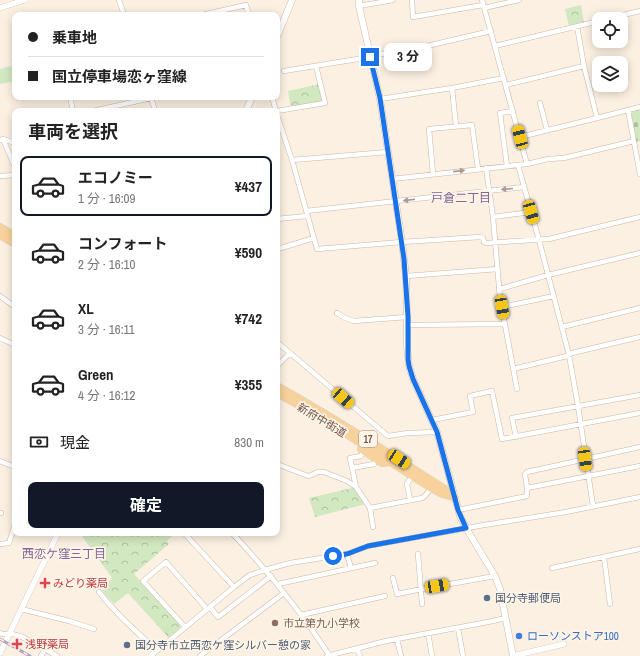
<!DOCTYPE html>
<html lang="ja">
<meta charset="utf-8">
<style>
body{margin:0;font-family:"Archivo Narrow","Noto Sans JP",sans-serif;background:#f6f6f6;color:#222;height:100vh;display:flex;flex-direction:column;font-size:15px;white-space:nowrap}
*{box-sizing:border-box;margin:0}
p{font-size:13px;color:#767676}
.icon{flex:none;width:22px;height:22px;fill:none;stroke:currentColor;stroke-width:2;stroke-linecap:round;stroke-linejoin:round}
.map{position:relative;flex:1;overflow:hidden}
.panel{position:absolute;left:12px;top:108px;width:268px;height:428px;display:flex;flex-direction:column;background:#fff;border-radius:8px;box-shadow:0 2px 10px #0003}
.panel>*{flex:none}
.banner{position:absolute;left:12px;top:12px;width:268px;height:88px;border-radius:8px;box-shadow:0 2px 10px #0003;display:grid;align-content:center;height:88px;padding:0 16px;background:#fff}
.controls{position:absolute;left:592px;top:12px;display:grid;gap:8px}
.controls a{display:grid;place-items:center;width:36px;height:36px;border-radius:8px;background:#fff;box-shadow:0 2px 10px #0003;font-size:20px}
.end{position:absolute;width:18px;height:18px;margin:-9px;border:5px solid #1a73e8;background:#fff;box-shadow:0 0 0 2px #fff}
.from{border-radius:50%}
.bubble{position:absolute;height:28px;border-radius:8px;background:#fff;box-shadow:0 2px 10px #0003;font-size:13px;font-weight:700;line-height:28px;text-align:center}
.car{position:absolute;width:12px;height:24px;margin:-12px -6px;border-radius:5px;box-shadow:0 0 3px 1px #0007;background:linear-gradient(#f5c518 24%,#345 0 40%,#f5c518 0 76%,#345 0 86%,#f5c518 0)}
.banner b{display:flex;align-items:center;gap:14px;height:38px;font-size:15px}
.banner b+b{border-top:1px solid #e0e0e0}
.banner i{width:10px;height:10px;background:#222}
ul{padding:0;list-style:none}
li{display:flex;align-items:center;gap:12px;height:60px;margin:0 8px 6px;padding:0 8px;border:2px solid transparent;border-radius:8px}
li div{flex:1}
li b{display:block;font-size:15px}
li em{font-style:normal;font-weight:700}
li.on{border-color:#111827}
li>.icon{width:36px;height:36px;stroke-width:1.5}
h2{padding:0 16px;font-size:18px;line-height:48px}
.pay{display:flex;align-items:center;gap:10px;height:44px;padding:0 16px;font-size:15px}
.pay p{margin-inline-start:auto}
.button{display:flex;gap:8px;margin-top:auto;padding:8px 16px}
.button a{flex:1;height:46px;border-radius:8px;background:#111827;color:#fff;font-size:16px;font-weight:700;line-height:46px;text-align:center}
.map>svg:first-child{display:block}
.cemetery{fill:url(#cemetery-stones)}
.park{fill:url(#park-crowns)}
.pitch{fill:#d2e8c1}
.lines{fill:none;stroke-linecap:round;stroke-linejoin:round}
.minor-casing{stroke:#cbb7a9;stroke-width:5.5}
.tertiary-casing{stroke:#cbb7a9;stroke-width:6}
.secondary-casing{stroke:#d1b9a9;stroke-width:7}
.primary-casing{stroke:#dad3d0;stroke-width:8}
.minor{stroke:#fff;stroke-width:4.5}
.tertiary{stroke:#fff;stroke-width:5.5}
.secondary{stroke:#fff;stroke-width:6}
.primary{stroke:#f8d29c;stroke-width:7}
.rail-casing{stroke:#b2a1c3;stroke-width:3}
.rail{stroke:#fef4e7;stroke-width:1.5;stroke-dasharray:4.5;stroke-linecap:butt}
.oneway{fill:#aa9a92}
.route{stroke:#1a73e8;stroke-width:5}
.health-dot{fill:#e0444e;stroke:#fef4e7;stroke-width:1.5}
.service-dot{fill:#5c6f8a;stroke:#fef4e7;stroke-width:1.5}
.education-dot{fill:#8d6e63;stroke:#fef4e7;stroke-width:1.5}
.shop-dot{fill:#3f7fe0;stroke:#fef4e7;stroke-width:1.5}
.labels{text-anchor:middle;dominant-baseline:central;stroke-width:3.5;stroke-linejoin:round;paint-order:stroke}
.shield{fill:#fef4e7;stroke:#9b8578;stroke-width:1}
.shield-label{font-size:10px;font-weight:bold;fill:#715649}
.street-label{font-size:11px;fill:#715649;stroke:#fef4e7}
.health-label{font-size:11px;fill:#be3a42;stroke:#fef4e7;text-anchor:start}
.service-label{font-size:11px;fill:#4e5e75;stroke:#fef4e7;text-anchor:start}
.education-label{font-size:11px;fill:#785e54;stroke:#fef4e7;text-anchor:start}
.shop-label{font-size:11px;fill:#366cbe;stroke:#fef4e7;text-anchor:start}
.neighbourhood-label{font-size:12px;fill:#836595;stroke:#fef4e7}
</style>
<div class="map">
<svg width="640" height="656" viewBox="0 0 640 656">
<defs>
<pattern id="cemetery-stones" width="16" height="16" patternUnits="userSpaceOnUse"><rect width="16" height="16" fill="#d2e8c1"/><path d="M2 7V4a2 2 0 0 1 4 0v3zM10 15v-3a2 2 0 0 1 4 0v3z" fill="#afbf9f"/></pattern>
<pattern id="park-crowns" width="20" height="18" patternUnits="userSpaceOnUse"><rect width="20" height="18" fill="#d2e8c1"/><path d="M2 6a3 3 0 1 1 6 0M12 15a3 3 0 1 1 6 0" fill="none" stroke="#afbf9f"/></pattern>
</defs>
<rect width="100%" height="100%" fill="#fbf0e1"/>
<path class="cemetery" d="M640,108V141L636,142L631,112Z"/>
<path class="park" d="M581,5L584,22L569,26L565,9Z
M320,84L324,102L291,108L288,91Z
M356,487L366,504L315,517L309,498Z
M80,533H175L167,541L169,544L134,574L181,625L180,628L169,638L128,593L114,604L102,591L112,578Z"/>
<path class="pitch" d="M15,58V81L0,84V69L14,65L11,59Z"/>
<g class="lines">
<defs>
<path id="minor" d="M119,0L124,15
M412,0L413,17L483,5
M482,0L527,164
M359,6L393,0
M484,8L519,0
M202,15L246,5L249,15
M607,19L640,11
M577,26L584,66L597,118L640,107
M495,46L599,21
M370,56L427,46L491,31
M284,71L370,57
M506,85L584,66
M452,88L456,126
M70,97L73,111
M151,97L155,111
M272,97L276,111
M380,99L452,88L504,78
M540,103L547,130
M628,110L640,174
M93,111L151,98
M277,111L325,103L316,66
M277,115L292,160L317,249L402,242L480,237L483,238L484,242L486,243L549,239L640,217
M520,137L597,118
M3,139L15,167
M0,140L3,139L15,143
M292,160L388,152
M518,165L539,240L569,355L578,406L593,506
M507,166L500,113L513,111
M486,168L493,217L500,298L517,389
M433,174L429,129L472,125L478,169
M0,176L15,175
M392,179L527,164L548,159L564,158L634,141
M306,211L524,187
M493,217L531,212
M277,219L307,216
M277,248H281L314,238
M406,276L498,269
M500,289L548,275L640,253
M0,296L15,307
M502,307L554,296
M337,313L345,318L354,321L407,317
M407,325L505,324
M562,327L640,308
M0,338L15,345
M277,342L388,436L408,433L437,432
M277,366L290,353
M513,369L567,356L572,353L640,337
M432,420L473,412L470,396L492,391L502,439L640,413
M516,437L512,418L640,395
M0,461L15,467
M277,464L308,476C316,475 315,470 324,472L347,481L356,487L370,508L373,527
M352,468L374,464L377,459
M356,487L350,458L361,456L364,451
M527,488L640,466
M410,500L407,484L412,476
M370,508L422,498L425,496L431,488
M458,510L527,496V488L525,474L527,472L640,447
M0,513H1
M184,533L234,587
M232,533C268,571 301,612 330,656
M0,544L9,543L15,524
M347,554L351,568
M418,554L422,604
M604,557L610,604
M552,568L640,549
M393,578L397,594L422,589L495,576
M278,584L375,563
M99,592C116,614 136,632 157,650
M210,607L218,617L271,576
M21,609L69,621L94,629
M301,615L385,596
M185,627L143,581L166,562L207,609
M458,628L463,656
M0,633C5,635 11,633 16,635C31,639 44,649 57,656
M428,633L432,656
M397,639L401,656
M357,649L360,656
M153,654L234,587L250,575L265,570L290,563L347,554L368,546L484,525L566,512L640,497
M41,656L45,649
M200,656L284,593
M327,656L386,641L488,622L506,618"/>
<path id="tertiary" d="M0,8L25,0
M0,653L58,533
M151,656L153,654
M513,656L564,644"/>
<path id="secondary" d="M359,0V6L380,99L402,242L406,276L407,317V346L409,366L413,379L437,432L460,516L469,533L495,576L500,589L513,656
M277,37L292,0
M246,111L252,97"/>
<path id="primary" d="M0,227L15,236
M0,235L15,244
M277,386C335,418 390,454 445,489L455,498
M277,393L321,418L431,488L442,494L453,497
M361,449L382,463L391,462"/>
</defs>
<use href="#minor" class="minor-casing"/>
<use href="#tertiary" class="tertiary-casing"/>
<use href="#secondary" class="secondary-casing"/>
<use href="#primary" class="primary-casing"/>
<use href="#minor" class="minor"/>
<use href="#tertiary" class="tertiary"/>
<use href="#secondary" class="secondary"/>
<use href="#primary" class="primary"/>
<defs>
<path id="rail" d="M0,639L30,656"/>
</defs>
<use href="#rail" class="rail-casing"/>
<use href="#rail" class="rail"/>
</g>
<defs><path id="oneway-solid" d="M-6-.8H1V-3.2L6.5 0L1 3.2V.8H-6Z"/></defs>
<g class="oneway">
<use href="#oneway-solid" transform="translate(459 171) rotate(-6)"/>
<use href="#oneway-solid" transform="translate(507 189) rotate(175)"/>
<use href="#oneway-solid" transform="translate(409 200) rotate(173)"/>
</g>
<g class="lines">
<path class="route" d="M333,556L347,554L368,546L466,528L458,510L437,432L413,379L409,366L408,359V317L404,259L380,98L370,57"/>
</g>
<g class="health-dot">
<path d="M43 577h4v4h4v4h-4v4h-4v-4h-4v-4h4z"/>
<path d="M15 638h4v4h4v4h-4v4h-4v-4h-4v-4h4z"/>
</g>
<g class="service-dot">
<circle cx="487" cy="598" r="4"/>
<circle cx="127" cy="645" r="4"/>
</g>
<circle class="education-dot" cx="275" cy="623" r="4"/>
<circle class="shop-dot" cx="519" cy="636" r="4"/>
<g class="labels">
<rect class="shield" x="359" y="431" width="18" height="16" rx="3"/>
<g class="shield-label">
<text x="368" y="439">17</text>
</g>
<g class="street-label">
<text transform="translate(322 420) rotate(31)">新府中街道</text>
</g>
<g class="health-label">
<text x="53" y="583">みどり薬局</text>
<text x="25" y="644">浅野薬局</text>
</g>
<g class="service-label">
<text x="495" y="598">国分寺郵便局</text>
<text x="135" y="645">国分寺市立西恋ケ窪シルバー憩の家</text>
</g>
<g class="education-label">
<text x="283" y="623">市立第九小学校</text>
</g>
<g class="shop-label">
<text x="527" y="636">ローソンストア100</text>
</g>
<g class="neighbourhood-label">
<text x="461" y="198">戸倉二丁目</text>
<text x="64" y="554">西恋ケ窪三丁目</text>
</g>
</g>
</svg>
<div class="controls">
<a><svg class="icon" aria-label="locate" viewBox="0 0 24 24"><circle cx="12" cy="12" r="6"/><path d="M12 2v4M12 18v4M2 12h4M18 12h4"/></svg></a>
<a><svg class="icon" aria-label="layers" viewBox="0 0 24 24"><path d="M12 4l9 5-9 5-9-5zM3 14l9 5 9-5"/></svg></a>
</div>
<i class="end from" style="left:333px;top:556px"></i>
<i class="end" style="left:370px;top:57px"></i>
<div class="bubble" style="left:384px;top:43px;width:48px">3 分</div>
<i class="car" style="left:520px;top:137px;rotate:345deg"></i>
<i class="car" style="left:531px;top:212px;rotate:164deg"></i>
<i class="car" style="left:502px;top:307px;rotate:170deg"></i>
<i class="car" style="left:343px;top:398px;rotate:131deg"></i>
<i class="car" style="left:399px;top:459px;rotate:123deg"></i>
<i class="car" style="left:585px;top:459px;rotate:172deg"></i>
<i class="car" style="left:437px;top:586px;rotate:80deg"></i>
<div class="banner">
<b><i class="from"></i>乗車地</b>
<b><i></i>国立停車場恋ヶ窪線</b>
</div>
<section class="panel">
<h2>車両を選択</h2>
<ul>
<li class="on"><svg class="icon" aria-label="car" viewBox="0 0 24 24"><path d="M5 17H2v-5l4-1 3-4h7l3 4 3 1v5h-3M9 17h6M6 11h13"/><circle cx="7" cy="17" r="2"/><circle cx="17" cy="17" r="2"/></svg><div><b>エコノミー</b><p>1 分 · 16:09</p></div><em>¥437</em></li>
<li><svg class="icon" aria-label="car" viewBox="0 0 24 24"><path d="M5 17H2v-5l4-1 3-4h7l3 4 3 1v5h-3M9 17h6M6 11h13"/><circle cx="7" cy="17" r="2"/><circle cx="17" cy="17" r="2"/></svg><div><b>コンフォート</b><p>2 分 · 16:10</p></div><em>¥590</em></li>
<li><svg class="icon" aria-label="car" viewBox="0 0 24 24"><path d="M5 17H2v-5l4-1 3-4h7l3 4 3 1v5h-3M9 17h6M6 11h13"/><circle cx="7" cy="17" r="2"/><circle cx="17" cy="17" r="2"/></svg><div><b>XL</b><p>3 分 · 16:11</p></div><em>¥742</em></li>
<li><svg class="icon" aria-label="car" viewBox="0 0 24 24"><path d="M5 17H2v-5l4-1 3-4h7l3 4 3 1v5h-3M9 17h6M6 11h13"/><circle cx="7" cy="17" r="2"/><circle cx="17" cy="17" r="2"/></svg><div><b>Green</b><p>4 分 · 16:12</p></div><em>¥355</em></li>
</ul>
<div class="pay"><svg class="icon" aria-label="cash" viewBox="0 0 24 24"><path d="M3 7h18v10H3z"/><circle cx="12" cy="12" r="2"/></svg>現金<p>830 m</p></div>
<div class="button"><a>確定</a></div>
</section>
</div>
